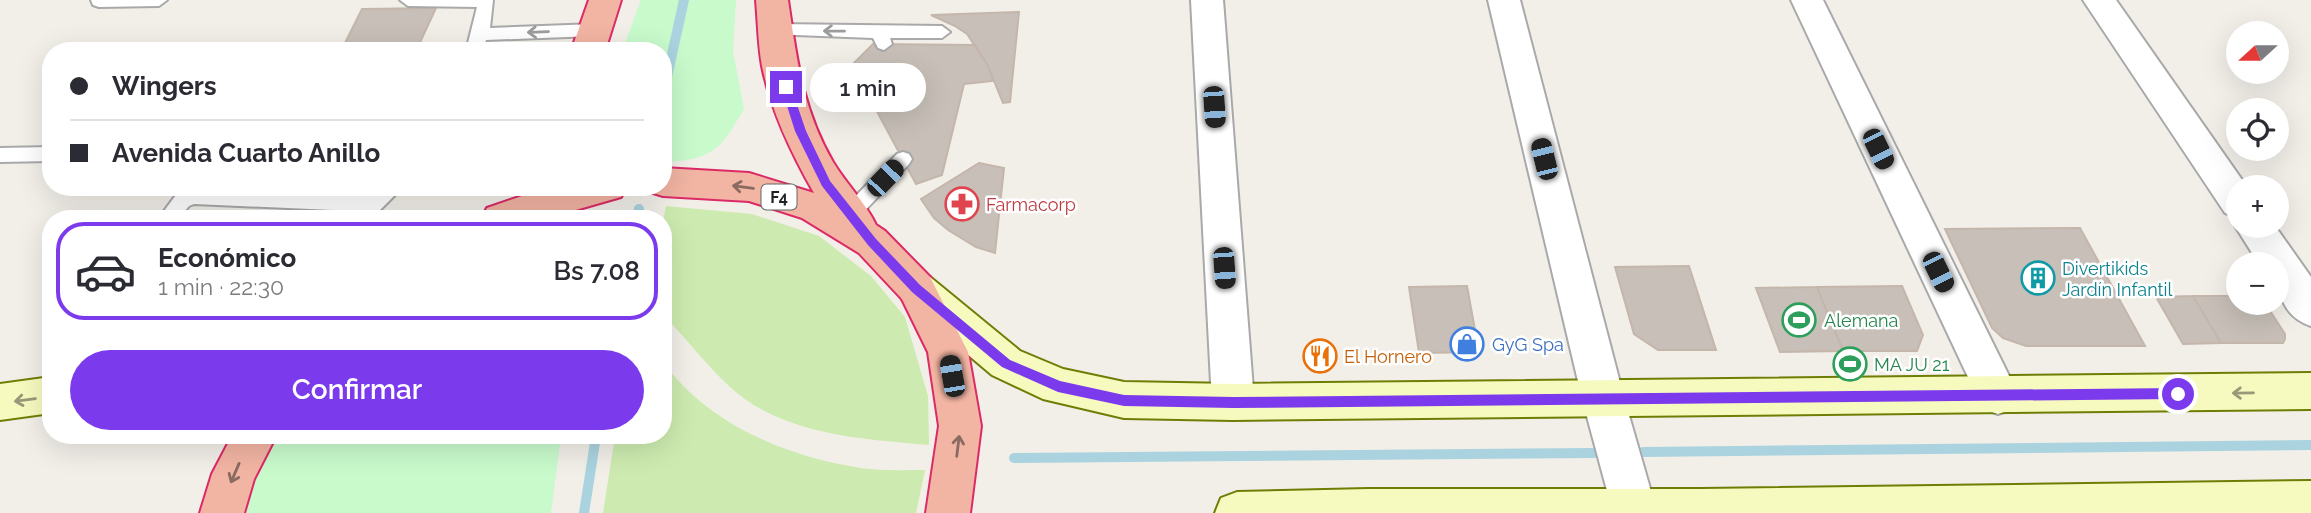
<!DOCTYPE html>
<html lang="es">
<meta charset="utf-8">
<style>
body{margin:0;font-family:Raleway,sans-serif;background:#f2f2f3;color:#2b2b33;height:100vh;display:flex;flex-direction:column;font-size:26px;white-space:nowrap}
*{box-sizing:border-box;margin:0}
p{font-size:23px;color:#7c7c81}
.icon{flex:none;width:38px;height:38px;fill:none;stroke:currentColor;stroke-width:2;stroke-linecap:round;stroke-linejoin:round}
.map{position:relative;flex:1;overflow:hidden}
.panel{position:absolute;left:42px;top:210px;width:630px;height:234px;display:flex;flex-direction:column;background:#fff;border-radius:28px;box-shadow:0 7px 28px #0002}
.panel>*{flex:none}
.hud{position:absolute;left:42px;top:42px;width:630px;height:154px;border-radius:28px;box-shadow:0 7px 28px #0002;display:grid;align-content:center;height:154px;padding:0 28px;background:#fff}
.needle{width:46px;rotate:249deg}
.fabs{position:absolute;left:2226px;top:21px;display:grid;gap:14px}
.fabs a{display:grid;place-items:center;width:63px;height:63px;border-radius:50%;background:#fff;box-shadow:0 7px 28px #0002;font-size:35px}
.end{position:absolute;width:32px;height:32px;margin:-16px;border:9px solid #7c3aed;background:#fff;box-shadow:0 0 0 4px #fff}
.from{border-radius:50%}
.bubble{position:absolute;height:49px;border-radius:24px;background:#fff;box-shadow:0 7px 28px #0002;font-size:23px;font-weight:600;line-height:49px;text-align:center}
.car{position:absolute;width:21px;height:42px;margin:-21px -10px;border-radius:9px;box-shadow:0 0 5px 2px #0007;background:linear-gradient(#222 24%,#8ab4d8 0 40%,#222 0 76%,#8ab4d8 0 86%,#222 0)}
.hud b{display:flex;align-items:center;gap:24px;height:66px;font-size:26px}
.hud b+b{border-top:2px solid #e1e1e2}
.hud i{width:18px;height:18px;background:#2b2b33}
ul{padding:12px 0 0;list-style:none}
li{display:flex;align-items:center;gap:21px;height:98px;margin:0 14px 10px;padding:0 14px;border:4px solid transparent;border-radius:28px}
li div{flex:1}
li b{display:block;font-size:26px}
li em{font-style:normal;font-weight:600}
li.current{border-color:#7c3aed}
li>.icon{width:63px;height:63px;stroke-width:1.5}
.cta{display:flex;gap:14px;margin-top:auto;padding:14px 28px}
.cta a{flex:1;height:80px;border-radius:42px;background:#7c3aed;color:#fff;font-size:28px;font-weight:600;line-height:80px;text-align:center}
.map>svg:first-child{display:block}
.grass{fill:#cdebb0}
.park{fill:#c8facc}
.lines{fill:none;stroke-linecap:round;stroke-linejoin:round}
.stream{stroke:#aad3df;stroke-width:10}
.building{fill:#c7bfb8;stroke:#c4b6ab;stroke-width:2}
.service-casing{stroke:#a9a9a9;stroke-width:4}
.minor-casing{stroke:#a9a9a9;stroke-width:4}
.secondary-casing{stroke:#707d05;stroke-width:4}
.trunk-casing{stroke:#dc2a67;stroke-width:4}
.service{fill:#fff;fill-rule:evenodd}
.minor{fill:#fff;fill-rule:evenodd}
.secondary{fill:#f7fabf;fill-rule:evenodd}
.trunk{fill:#f2b4a3;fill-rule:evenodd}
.oneway{stroke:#9c9c9c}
.oneway2{stroke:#8a6b62}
.oneway3{stroke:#979978}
.route{fill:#7c3aed}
.labels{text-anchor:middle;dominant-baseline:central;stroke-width:5;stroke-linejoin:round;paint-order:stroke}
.shield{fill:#fff;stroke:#646464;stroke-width:2}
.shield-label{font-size:16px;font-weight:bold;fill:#222}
.health-label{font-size:18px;fill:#be3a42;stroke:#fff;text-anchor:start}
.culture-label{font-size:18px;fill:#0d838f;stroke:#fff;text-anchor:start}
.leisure-label{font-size:18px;fill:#27864d;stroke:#fff;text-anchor:start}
.shop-label{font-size:18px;fill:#366cbe;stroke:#fff;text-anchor:start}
.food-label{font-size:18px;fill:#c56008;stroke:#fff;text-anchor:start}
</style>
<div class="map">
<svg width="2311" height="513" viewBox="0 0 2311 513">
<rect width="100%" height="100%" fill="#f2efe9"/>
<path class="grass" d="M666,206L752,214L819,236L871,276L905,317L928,396L929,445C863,439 782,435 730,387C706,365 686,338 663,315V222Z
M663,362C708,424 787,457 861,468C881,471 904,470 925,470L916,513H603L615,436H663Z"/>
<path class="park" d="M641,0H736L733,51L744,109C720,150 713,160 663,162V51H622Z
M276,436H561L551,513H243L246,496Z"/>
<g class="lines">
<path class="stream" d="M663,95L684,0
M637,219L639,209
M1643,452L2311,445
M1014,458L1594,453
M584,513L596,436"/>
</g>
<path class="building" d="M436,8L416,51H341L362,9Z
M1019,12L1010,102L1003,103L988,66L967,34L955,26L931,15Z
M873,44L975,45L988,66L993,81L964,84L942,175L916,184L852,65Z
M979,163L1004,168L995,253L976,247L948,230L934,218L921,199Z
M2080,228L2145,346H2026L2003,338L1992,328L1945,229Z
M1689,266L1716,350H1658L1634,334L1615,267Z
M1467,286L1479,352L1419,353L1409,287Z
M1902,286L1923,335L1917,351H1843L1817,287Z
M1817,287L1843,351L1780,352L1756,288Z
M2193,296H2238V303H2265L2285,334V339L2283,343H2221Z
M2193,296L2221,343L2183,344L2156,297Z"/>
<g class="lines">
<defs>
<path id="service" d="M91,0H167L159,6L99,7L93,5Z
M400,0H493L490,28L595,24L603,30L595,36L486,40L483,51H466L477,7L408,6Z
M776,24L942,26L950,32L942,38H890L892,44L884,50L878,48L873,38L770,34L768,30Z
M51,147V161L0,162V148Z
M903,152L909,154L912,159L909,164L856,220L849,222L842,220L840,215L842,210L897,154Z
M381,187H403L371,219H349L355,211L194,204L189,206L178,219H158L176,195L194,190L371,196Z"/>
<path id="minor" d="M1191,0H1223L1254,402L1248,415L1233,420L1218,415L1212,402Z
M1488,0H1520L1624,398L1656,509L1654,513H1614L1612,509L1582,398Z
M1791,0H1823L2019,396L2013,409L1998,414L1983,409Z
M2083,0H2116L2247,187H2238V218L2225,213Z
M2238,220V226H2275L2311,277V326C2282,316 2277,292 2277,264H2259L2235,226Z"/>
<path id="secondary" d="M916,272L930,277L1020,351L1063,369L1124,382L1233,384L2311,373V409L1233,420L1124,418L1043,399L992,375L902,299L896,288L902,277Z
M51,377V413L0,420V384Z
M2311,481V513H1215L1221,498L1237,492L1368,489H1701Z"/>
<path id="trunk" d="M589,0H621L605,51H571Z
M756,0H788C797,60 802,108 833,162C846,184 866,203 876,225L885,231L930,277L968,352L981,426L970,513H926L939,426L928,352L902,299L859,253L802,218L749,201L663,196L650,192L647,187H663V168L749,173L814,193C791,153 771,111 762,66C758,44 758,22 756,0Z
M548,187H626L621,197L544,219H481L487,208Z
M232,436H276L254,479L244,513H200L212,474Z"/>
</defs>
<use href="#service" class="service-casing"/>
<use href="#minor" class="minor-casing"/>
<use href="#secondary" class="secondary-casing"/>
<use href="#trunk" class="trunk-casing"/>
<use href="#service" class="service"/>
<use href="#minor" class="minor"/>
<use href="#secondary" class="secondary"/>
<use href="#trunk" class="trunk"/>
</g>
<defs><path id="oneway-shaft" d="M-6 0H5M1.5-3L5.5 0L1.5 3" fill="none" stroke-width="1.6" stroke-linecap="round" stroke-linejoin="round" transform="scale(1.75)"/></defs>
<g class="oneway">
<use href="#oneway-shaft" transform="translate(834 31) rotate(-179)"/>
<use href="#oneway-shaft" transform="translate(538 32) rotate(178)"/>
</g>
<g class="oneway2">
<use href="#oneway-shaft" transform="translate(743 187) rotate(-172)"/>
<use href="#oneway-shaft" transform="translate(958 446) rotate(-83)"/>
<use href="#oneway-shaft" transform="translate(235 473) rotate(113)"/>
</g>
<g class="oneway3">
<use href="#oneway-shaft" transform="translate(2243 393) rotate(179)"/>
<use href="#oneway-shaft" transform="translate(25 400) rotate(173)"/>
</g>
<path class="route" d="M786,83L791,87L806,131L830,181L876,239L920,285L1010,360L1060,381L1124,395L1233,397L2178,388L2184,394L2178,399L1233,408L1124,406L1058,392L1002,367L912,292L868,245L822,186L795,131L781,87Z"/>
<defs>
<symbol id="pharmacy-ring" viewBox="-11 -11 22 22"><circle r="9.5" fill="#fff" stroke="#e0444e" stroke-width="1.5"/><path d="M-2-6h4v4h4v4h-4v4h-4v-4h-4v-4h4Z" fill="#e0444e"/></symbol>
<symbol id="building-ring" viewBox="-11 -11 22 22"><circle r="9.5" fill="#fff" stroke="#0f9aa8" stroke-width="1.5"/><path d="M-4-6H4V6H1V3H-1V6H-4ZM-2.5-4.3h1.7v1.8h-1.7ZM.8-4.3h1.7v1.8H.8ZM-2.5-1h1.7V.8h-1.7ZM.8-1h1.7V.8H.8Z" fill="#0f9aa8"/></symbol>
<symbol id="stadium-ring" viewBox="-11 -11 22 22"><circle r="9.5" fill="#fff" stroke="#2e9e5b" stroke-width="1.5"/><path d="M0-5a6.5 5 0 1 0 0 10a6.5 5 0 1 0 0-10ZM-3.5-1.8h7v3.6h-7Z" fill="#2e9e5b"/></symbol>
<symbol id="shop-ring" viewBox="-11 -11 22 22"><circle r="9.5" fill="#fff" stroke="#3f7fe0" stroke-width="1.5"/><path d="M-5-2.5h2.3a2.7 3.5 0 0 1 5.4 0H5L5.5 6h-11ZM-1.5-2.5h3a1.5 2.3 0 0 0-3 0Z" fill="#3f7fe0"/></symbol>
<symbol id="restaurant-ring" viewBox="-11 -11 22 22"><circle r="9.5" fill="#fff" stroke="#e8710a" stroke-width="1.5"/><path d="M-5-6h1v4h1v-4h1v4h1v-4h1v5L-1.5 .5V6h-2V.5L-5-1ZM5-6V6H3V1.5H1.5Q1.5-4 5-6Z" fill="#e8710a"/></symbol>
</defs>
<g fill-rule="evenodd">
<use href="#pharmacy-ring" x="943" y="185" width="38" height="38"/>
<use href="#building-ring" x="2019" y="259" width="38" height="38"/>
<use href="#stadium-ring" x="1780" y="301" width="38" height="38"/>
<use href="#shop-ring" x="1448" y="325" width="38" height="38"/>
<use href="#restaurant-ring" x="1301" y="337" width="38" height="38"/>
<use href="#stadium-ring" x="1831" y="345" width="38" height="38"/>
</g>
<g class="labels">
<rect class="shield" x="761.5" y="184.5" width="35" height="25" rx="5"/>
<g class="shield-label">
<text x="779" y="197">F4</text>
</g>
<g class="health-label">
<text x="986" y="204">Farmacorp</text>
</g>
<g class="culture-label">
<text x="2062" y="268">Divertikids<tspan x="2062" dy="21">Jardín Infantil</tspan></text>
</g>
<g class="leisure-label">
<text x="1824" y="320">Alemana</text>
<text x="1874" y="364">MA JU 21</text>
</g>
<g class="shop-label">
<text x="1492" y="344">GyG Spa</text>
</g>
<g class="food-label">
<text x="1344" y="356">El Hornero</text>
</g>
</g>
</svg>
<div class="fabs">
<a><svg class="needle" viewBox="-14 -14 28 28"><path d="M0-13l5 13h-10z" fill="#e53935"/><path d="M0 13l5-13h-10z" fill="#7c7c81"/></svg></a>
<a><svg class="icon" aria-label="locate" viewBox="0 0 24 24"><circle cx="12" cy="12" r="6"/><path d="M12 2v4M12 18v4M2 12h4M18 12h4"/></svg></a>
<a>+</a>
<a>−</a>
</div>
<i class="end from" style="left:2178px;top:394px"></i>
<i class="end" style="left:786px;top:87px"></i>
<div class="bubble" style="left:810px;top:63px;width:116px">1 min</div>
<i class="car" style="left:1214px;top:107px;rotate:176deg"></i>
<i class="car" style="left:1878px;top:149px;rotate:154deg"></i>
<i class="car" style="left:1544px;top:159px;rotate:346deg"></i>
<i class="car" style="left:885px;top:178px;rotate:44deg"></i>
<i class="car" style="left:1224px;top:268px;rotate:176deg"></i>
<i class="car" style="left:1938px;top:272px;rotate:154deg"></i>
<i class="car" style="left:952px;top:376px;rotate:350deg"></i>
<div class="hud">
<b><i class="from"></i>Wingers</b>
<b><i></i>Avenida Cuarto Anillo</b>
</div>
<section class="panel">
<ul>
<li class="current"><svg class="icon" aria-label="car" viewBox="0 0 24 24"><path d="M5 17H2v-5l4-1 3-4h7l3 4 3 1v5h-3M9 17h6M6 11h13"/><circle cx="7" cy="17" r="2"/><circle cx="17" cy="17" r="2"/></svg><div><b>Económico</b><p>1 min · 22:30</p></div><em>Bs 7.08</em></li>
</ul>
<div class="cta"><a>Confirmar</a></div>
</section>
</div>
